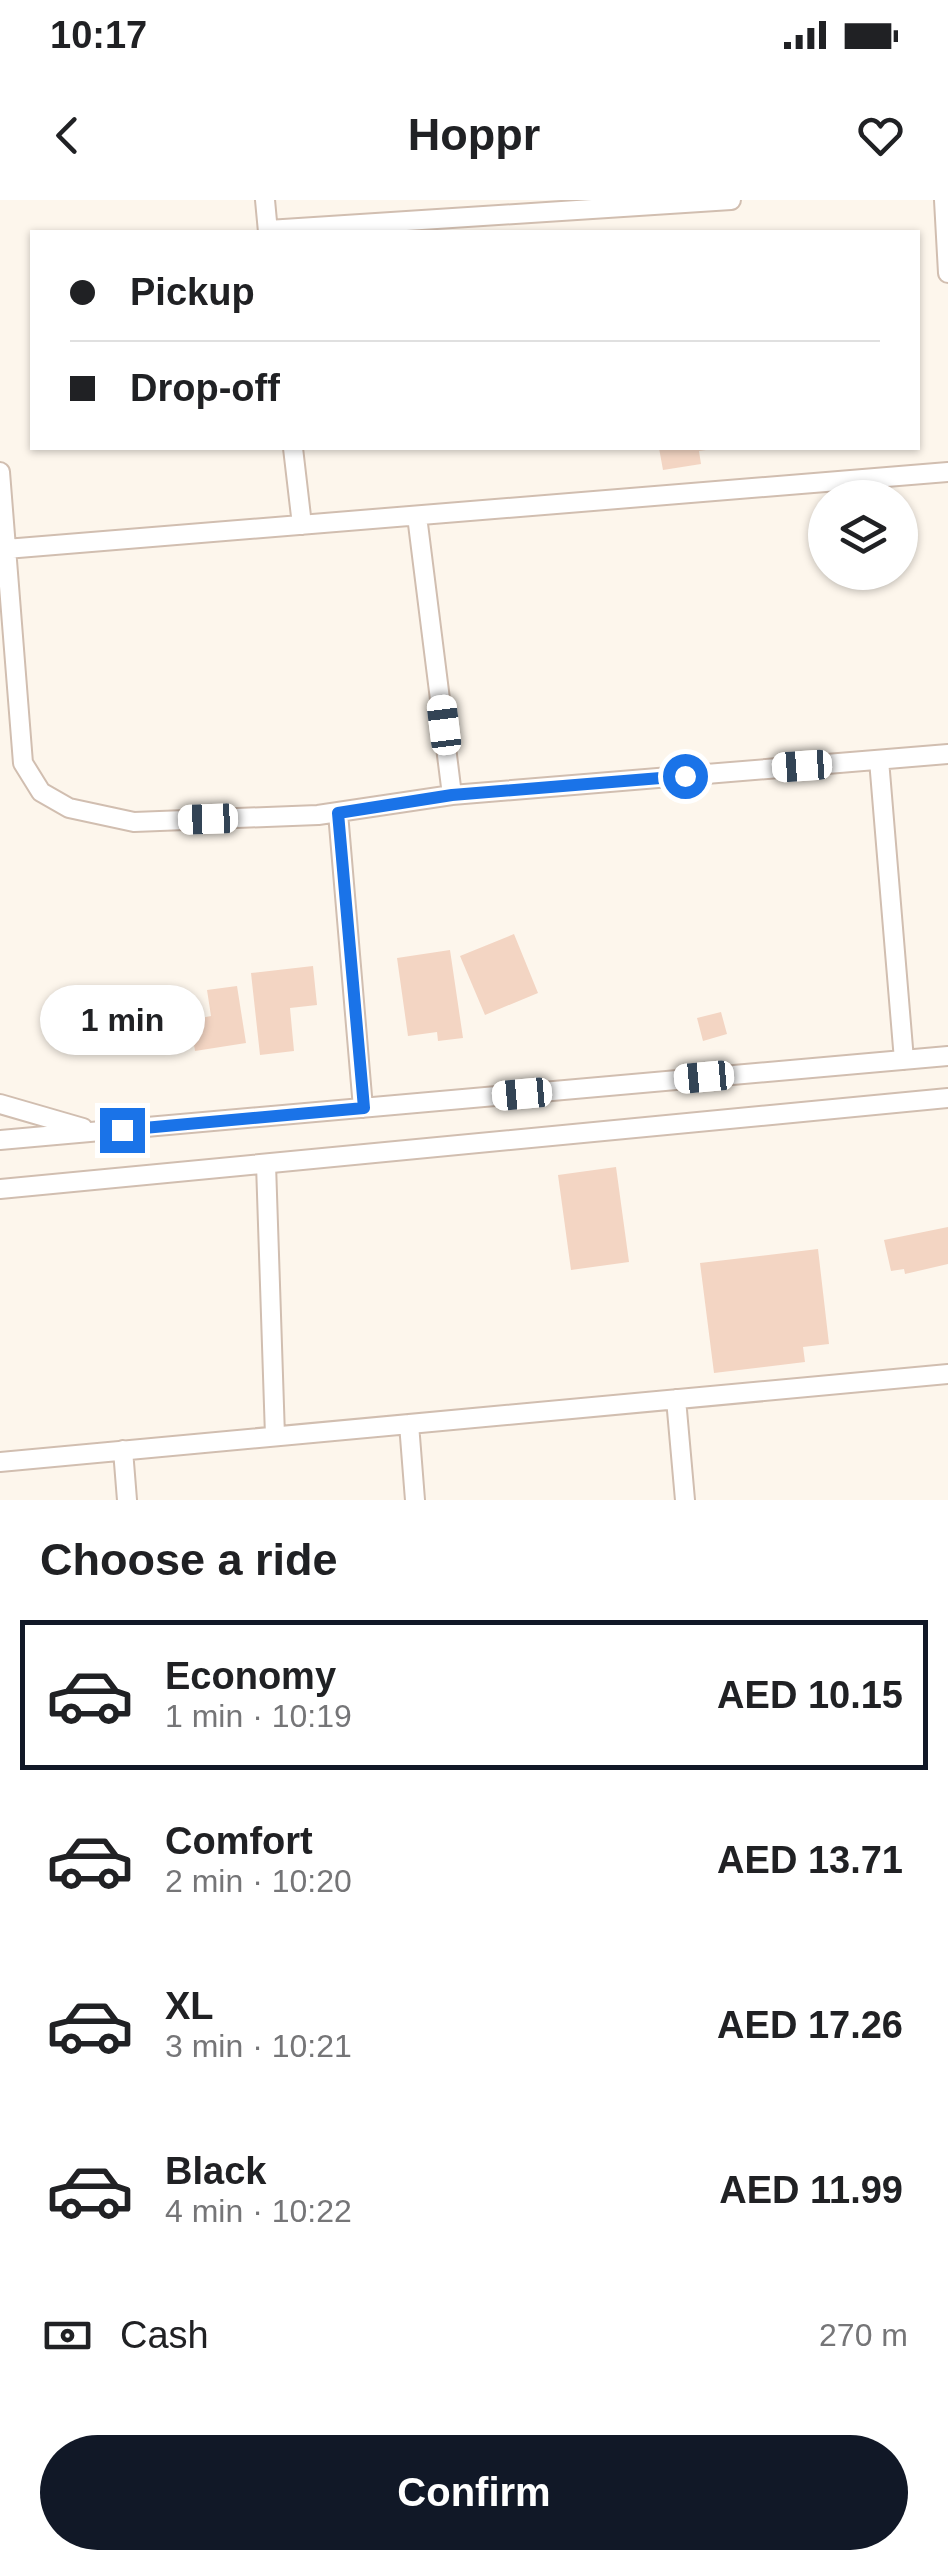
<!DOCTYPE html>
<meta charset="utf-8">
<style>
body{margin:0;font-family:Helvetica,sans-serif;background:#f2f2f2;color:#202124;height:100vh;display:flex;flex-direction:column;font-size:38px;white-space:nowrap}
*{box-sizing:border-box;margin:0}
p{font-size:32px;color:#757577}
.icon{flex:none;width:55px;height:55px;fill:none;stroke:currentColor;stroke-width:2;stroke-linecap:round;stroke-linejoin:round}
.map{position:relative;height:1300px;overflow:hidden}
.panel{display:flex;flex-direction:column;background:#fff;flex:1}
.panel>*{flex:none}
.guide{position:absolute;left:30px;top:30px;width:890px;height:220px;border-radius:0px;box-shadow:0 2px 8px #0004;display:grid;align-content:center;height:220px;padding:0 40px;background:#fff}
.tools{position:absolute;left:808px;top:280px;display:grid;gap:20px}
.tools a{display:grid;place-items:center;width:110px;height:110px;border-radius:50%;background:#fff;box-shadow:0 2px 8px #0004;font-size:50px}
.end{position:absolute;width:45px;height:45px;margin:-22px;border:12px solid #1a73e8;background:#fff;box-shadow:0 0 0 5px #fff}
.from{border-radius:50%}
.bubble{position:absolute;height:70px;border-radius:35px;background:#fff;box-shadow:0 2px 8px #0004;font-size:32px;font-weight:800;line-height:70px;text-align:center}
.car{position:absolute;width:30px;height:60px;margin:-30px -15px;border-radius:12px;box-shadow:0 0 8px 2px #0007;background:linear-gradient(#fff 24%,#345 0 40%,#fff 0 76%,#345 0 86%,#fff 0)}
.guide b{display:flex;align-items:center;gap:35px;height:95px;font-size:38px}
.guide b+b{border-top:2px solid #e0e0e0}
.guide i{width:25px;height:25px;background:#202124}
ul{padding:0;list-style:none}
li{display:flex;align-items:center;gap:30px;height:150px;margin:0 20px 15px;padding:0 20px;border:5px solid transparent;border-radius:0px}
li div{flex:1}
li b{display:block;font-size:38px}
li em{font-style:normal;font-weight:800}
li.current{border-color:#111827}
li>.icon{width:90px;height:90px;stroke-width:1.5}
h2{padding:0 40px;font-size:45px;line-height:120px}
.pay{display:flex;align-items:center;gap:25px;height:110px;padding:0 40px;font-size:38px}
.pay p{margin-inline-start:auto}
.action{display:flex;gap:20px;margin-top:auto;padding:20px 40px}
.action a{flex:1;height:115px;border-radius:60px;background:#111827;color:#fff;font-size:40px;font-weight:800;line-height:115px;text-align:center}
.status{display:flex;justify-content:space-between;align-items:center;height:70px;padding:0 50px;background:#fff;direction:ltr}
.status svg{height:28px;fill:currentColor}
header{display:flex;justify-content:space-between;align-items:center;height:130px;padding:0 40px;background:#fff;font-size:45px;font-weight:800}
.map>svg:first-child{display:block}
.building{fill:#f3d5c3}
.lines{fill:none;stroke-linecap:round;stroke-linejoin:round}
.street-casing{stroke:#d1beb0;stroke-width:22}
.street{stroke:#fff;stroke-width:18}
.route{stroke:#1a73e8;stroke-width:12}
</style>
<div class="status"><b>10:17</b><svg viewBox="0 0 49 12"><path d="M0 12V9h3v3zM5 12V6h3v6zM10 12V3h3v9zM15 12V0h3v12zM26 1h20v11H26zM47 4h2v5h-2z"/></svg></div>
<header><svg class="icon" aria-label="back" viewBox="0 0 24 24"><path d="M15 5l-7 7 7 7"/></svg>Hoppr<svg class="icon" aria-label="heart" viewBox="0 0 24 24"><path d="M12 20l-8-8c-3-5 5-10 8-4 3-6 11-1 8 4z"/></svg></header>
<div class="map">
<svg width="948" height="1300" viewBox="0 0 948 1300">
<rect width="100%" height="100%" fill="#fdf6ec"/>
<path class="building" d="M659,248H706V250L699,251L701,264L663,270Z
M514,734L538,793L485,815L460,756Z
M450,750L463,838L438,841L437,832L408,836L397,758Z
M313,766L317,805L290,808L294,851L260,855L251,773Z
M237,786L246,843L195,851L190,820L211,816L207,790Z
M721,812L727,834L703,841L697,818Z
M616,967L629,1062L571,1070L558,975Z
M948,1027V1064L905,1074L904,1069L891,1071L884,1040Z
M818,1049L829,1144L803,1147L805,1162L714,1173L700,1063Z"/>
<g class="lines">
<defs>
<path id="street" d="M265,0L268,32
M944,0L948,73
M268,30L731,0
M293,248L302,325
M0,272L23,563L41,592L69,608L134,622L318,615L452,595L948,554
M417,316L452,595
M6,349L948,272
M879,560L904,860
M338,613L363,908
M0,904L83,928
M0,940L948,856
M266,964L275,1236
M0,989L948,898
M676,1199L685,1300
M409,1224L415,1300
M123,1250L127,1300
M0,1262L948,1174"/>
</defs>
<use href="#street" class="street-casing"/>
<use href="#street" class="street"/>
</g>
<g class="lines">
<path class="route" d="M122,930L364,908L338,613L452,595L685,576"/>
</g>
</svg>
<div class="tools">
<a><svg class="icon" aria-label="layers" viewBox="0 0 24 24"><path d="M12 4l9 5-9 5-9-5zM3 14l9 5 9-5"/></svg></a>
</div>
<i class="end from" style="left:685px;top:576px"></i>
<i class="end" style="left:122px;top:930px"></i>
<div class="bubble" style="left:40px;top:785px;width:165px">1 min</div>
<i class="car" style="left:444px;top:525px;rotate:353deg"></i>
<i class="car" style="left:802px;top:566px;rotate:266deg"></i>
<i class="car" style="left:208px;top:619px;rotate:268deg"></i>
<i class="car" style="left:704px;top:877px;rotate:265deg"></i>
<i class="car" style="left:522px;top:894px;rotate:265deg"></i>
<div class="guide">
<b><i class="from"></i>Pickup</b>
<b><i></i>Drop-off</b>
</div>
</div>
<section class="panel">
<h2>Choose a ride</h2>
<ul>
<li class="current"><svg class="icon" aria-label="car" viewBox="0 0 24 24"><path d="M5 17H2v-5l4-1 3-4h7l3 4 3 1v5h-3M9 17h6M6 11h13"/><circle cx="7" cy="17" r="2"/><circle cx="17" cy="17" r="2"/></svg><div><b>Economy</b><p>1 min · 10:19</p></div><em>AED 10.15</em></li>
<li><svg class="icon" aria-label="car" viewBox="0 0 24 24"><path d="M5 17H2v-5l4-1 3-4h7l3 4 3 1v5h-3M9 17h6M6 11h13"/><circle cx="7" cy="17" r="2"/><circle cx="17" cy="17" r="2"/></svg><div><b>Comfort</b><p>2 min · 10:20</p></div><em>AED 13.71</em></li>
<li><svg class="icon" aria-label="car" viewBox="0 0 24 24"><path d="M5 17H2v-5l4-1 3-4h7l3 4 3 1v5h-3M9 17h6M6 11h13"/><circle cx="7" cy="17" r="2"/><circle cx="17" cy="17" r="2"/></svg><div><b>XL</b><p>3 min · 10:21</p></div><em>AED 17.26</em></li>
<li><svg class="icon" aria-label="car" viewBox="0 0 24 24"><path d="M5 17H2v-5l4-1 3-4h7l3 4 3 1v5h-3M9 17h6M6 11h13"/><circle cx="7" cy="17" r="2"/><circle cx="17" cy="17" r="2"/></svg><div><b>Black</b><p>4 min · 10:22</p></div><em>AED 11.99</em></li>
</ul>
<div class="pay"><svg class="icon" aria-label="cash" viewBox="0 0 24 24"><path d="M3 7h18v10H3z"/><circle cx="12" cy="12" r="2"/></svg>Cash<p>270 m</p></div>
<div class="action"><a>Confirm</a></div>
</section>
